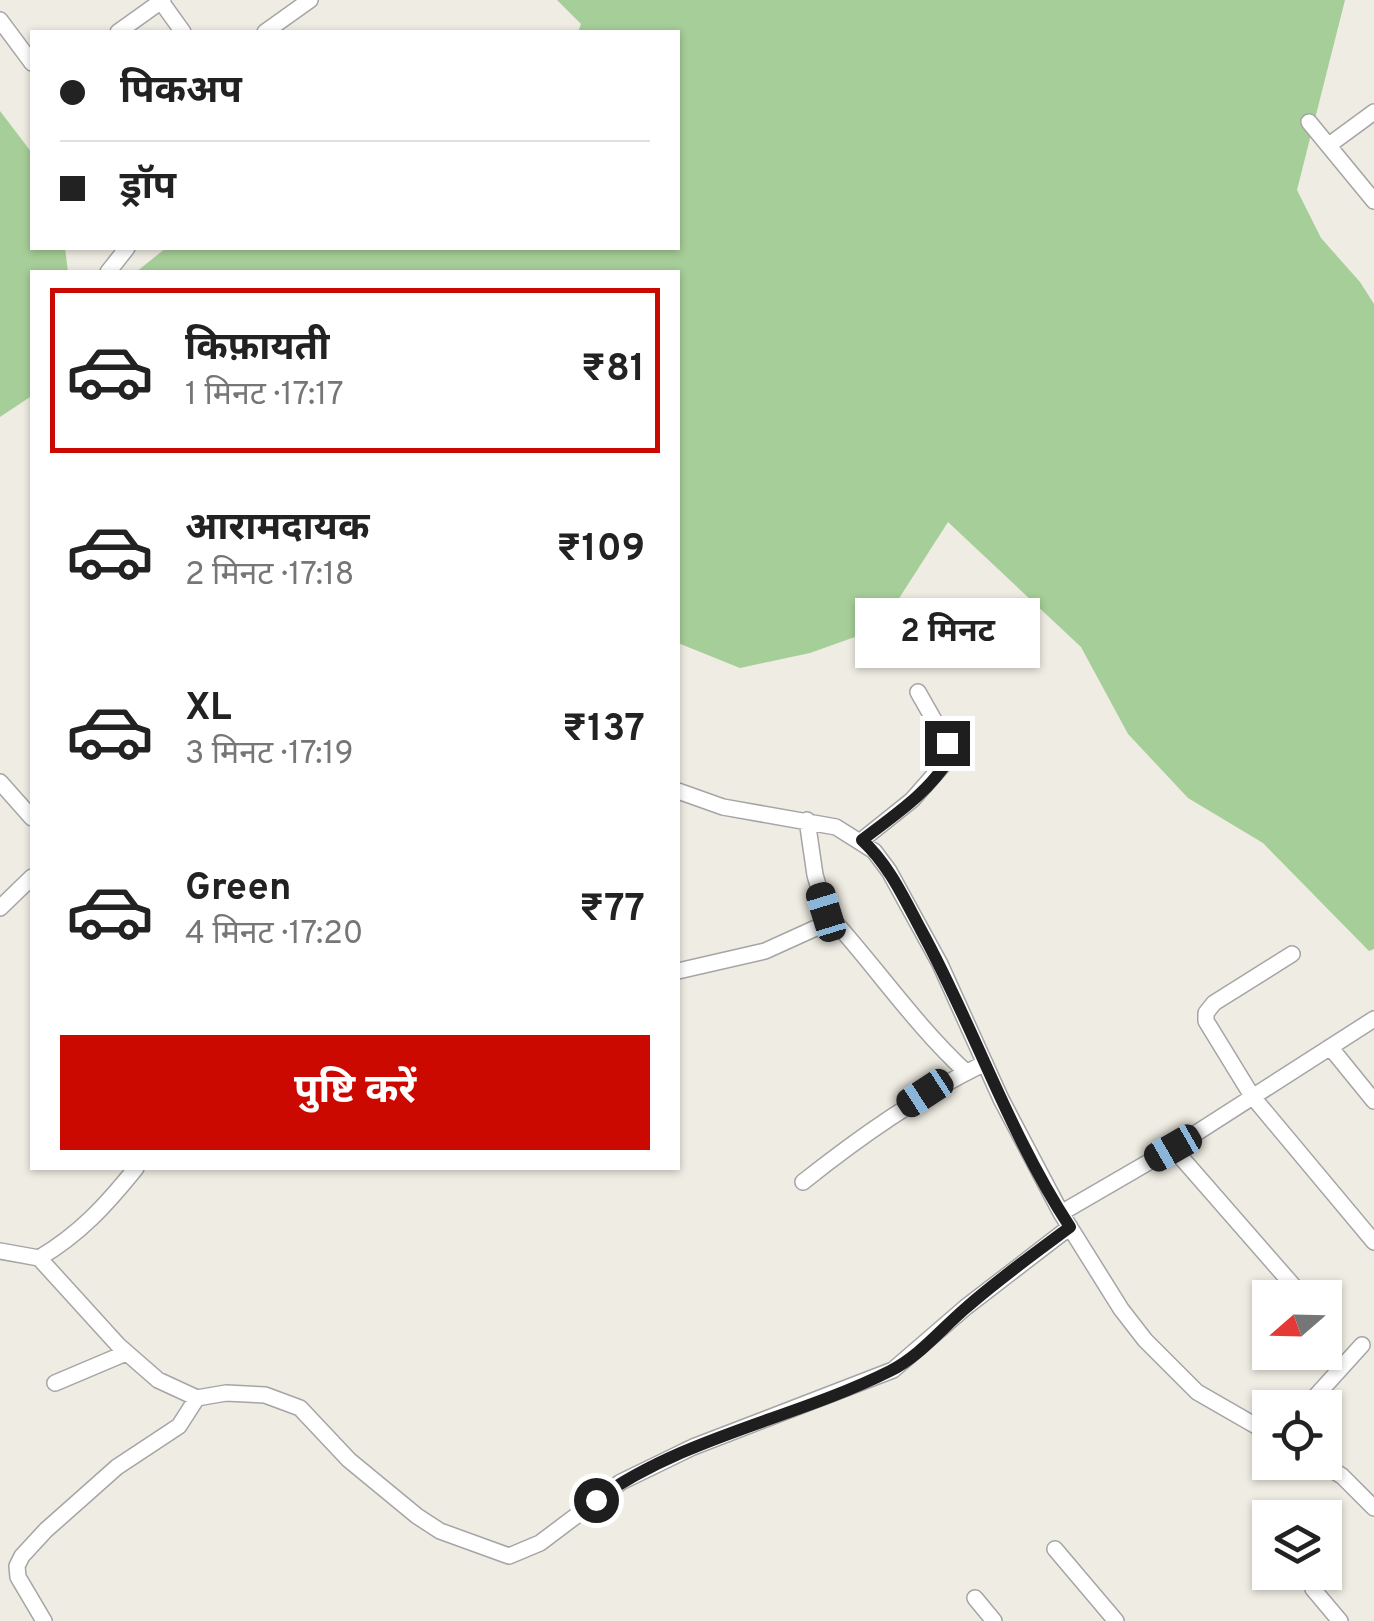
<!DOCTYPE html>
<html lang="hi">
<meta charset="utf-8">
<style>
body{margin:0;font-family:Overpass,"Noto Sans Devanagari",sans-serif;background:#f2f2f2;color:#222;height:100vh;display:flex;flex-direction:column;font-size:38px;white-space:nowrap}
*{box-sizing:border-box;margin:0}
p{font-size:32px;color:#767676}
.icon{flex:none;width:55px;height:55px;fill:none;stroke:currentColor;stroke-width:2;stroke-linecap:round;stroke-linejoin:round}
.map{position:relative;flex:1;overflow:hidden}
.details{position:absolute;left:30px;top:270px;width:650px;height:900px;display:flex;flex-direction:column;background:#fff;border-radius:0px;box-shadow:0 2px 8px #0004}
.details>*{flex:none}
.guide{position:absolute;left:30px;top:30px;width:650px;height:220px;border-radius:0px;box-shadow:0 2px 8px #0004;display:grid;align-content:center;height:220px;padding:0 30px;background:#fff}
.needle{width:65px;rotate:250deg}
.buttons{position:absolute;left:1252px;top:1280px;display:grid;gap:20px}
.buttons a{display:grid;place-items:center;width:90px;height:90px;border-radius:0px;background:#fff;box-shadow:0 2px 8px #0004;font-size:50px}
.end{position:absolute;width:45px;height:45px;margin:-22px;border:12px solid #1e1e1e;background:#fff;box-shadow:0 0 0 5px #fff}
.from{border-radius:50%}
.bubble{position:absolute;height:70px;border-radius:0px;background:#fff;box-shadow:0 2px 8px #0004;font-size:32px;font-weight:700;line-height:70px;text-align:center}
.car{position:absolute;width:30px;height:60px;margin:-30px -15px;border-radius:12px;box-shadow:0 0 8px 2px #0007;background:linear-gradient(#222 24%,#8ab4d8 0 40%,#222 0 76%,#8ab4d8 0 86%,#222 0)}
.guide b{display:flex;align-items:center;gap:35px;height:95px;font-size:38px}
.guide b+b{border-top:2px solid #e0e0e0}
.guide i{width:25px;height:25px;background:#222}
ul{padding:18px 0 0;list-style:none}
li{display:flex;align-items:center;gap:30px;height:165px;margin:0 20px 15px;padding:0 10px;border:5px solid transparent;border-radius:0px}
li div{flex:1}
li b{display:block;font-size:38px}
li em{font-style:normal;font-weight:700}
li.current{border-color:#cb0900}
li>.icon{width:90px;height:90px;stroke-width:1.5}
.primary-button{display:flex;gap:20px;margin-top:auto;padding:20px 30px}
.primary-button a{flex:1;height:115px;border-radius:0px;background:#cb0900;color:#fff;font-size:40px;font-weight:700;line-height:115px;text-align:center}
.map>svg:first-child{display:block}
.forest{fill:#a6ce98}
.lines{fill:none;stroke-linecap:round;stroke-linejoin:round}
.minor-casing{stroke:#a5a5a5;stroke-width:18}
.minor{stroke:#fff;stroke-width:15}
.route{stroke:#1e1e1e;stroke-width:12}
</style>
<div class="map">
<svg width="1374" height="1621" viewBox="0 0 1374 1621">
<rect width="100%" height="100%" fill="#efece3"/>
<path class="forest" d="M557,0H1345L1297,190L1321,238L1360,282L1374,304V949L1369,951L1263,843L1188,798L1128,734L1081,647L948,522L880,628L810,653L740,668L678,643V272H136L166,248H678V32H578L581,24Z
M0,111L32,153V248H65L68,272H32V389L30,397L0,417Z"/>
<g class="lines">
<defs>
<path id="minor" d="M160,0L183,32
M0,20L32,63
M118,32L163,0
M265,32L310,0
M1309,122L1374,201
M1329,145L1374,112
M108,272L127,248
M0,782L32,818
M678,791L723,807L836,827L874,851L889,871L940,964L1001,1099L1061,1213L1121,1309L1145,1340L1197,1392L1270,1434
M862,840L912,800L950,757L947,743L918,692
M0,908L32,877
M826,912C874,964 914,1024 966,1072
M1292,954L1214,1003L1206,1013V1021L1252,1096L1374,1242
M678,971L765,951L818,927L824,921L826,912L815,875L807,820
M1330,1047L1374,1101
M1173,1148L1304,1298
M803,1182C861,1136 918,1096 985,1063
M1061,1213L1173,1148L1374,1019
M0,1251L39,1258L119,1346L158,1380L197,1398L226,1393L265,1395L300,1408L349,1460L417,1516L440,1531L509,1556L540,1543L621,1482L693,1447L893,1370L966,1307L1070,1227
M39,1258C80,1234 107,1204 136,1168
M1325,1322L1328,1325
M55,1383L126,1353
M1305,1408L1362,1345
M1319,1462L1342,1476L1374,1508
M1055,1549L1116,1621
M1313,1589L1340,1621
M975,1598L994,1621
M44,1621L18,1577L17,1566L22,1556L46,1530L117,1467L179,1426L197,1398"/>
</defs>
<use href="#minor" class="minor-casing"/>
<use href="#minor" class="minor"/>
</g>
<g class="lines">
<path class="route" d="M596,1500C685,1436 794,1419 890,1371C920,1356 942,1328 967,1307C1000,1278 1035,1253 1070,1227C1009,1134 974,1027 921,930C904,898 889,865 862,840C893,816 930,792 950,757L947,743"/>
</g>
</svg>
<div class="buttons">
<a><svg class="needle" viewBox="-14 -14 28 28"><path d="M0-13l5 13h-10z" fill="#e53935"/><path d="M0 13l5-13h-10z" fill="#767676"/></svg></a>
<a><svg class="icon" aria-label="locate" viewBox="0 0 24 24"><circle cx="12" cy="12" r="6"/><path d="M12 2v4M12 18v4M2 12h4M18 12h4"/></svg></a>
<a><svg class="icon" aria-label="layers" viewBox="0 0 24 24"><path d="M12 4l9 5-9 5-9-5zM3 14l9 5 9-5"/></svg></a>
</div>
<i class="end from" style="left:596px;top:1500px"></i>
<i class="end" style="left:947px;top:743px"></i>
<div class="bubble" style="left:855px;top:598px;width:185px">2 मिनट</div>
<i class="car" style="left:826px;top:912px;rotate:343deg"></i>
<i class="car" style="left:925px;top:1093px;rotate:237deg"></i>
<i class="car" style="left:1173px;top:1148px;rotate:240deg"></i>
<div class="guide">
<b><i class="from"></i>पिकअप</b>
<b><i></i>ड्रॉप</b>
</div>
<section class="details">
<ul>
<li class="current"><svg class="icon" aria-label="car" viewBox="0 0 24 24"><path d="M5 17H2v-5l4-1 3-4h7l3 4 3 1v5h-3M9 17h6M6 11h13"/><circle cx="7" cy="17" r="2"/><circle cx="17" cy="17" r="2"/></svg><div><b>किफ़ायती</b><p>1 मिनट · 17:17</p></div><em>₹81</em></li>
<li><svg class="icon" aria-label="car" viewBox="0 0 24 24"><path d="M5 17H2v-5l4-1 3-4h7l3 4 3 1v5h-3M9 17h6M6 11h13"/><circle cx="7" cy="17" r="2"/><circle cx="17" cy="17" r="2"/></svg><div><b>आरामदायक</b><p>2 मिनट · 17:18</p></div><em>₹109</em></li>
<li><svg class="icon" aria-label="car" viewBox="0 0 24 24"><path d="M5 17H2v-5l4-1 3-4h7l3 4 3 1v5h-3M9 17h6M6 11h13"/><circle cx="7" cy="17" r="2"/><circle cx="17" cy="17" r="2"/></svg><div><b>XL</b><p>3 मिनट · 17:19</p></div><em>₹137</em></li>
<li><svg class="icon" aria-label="car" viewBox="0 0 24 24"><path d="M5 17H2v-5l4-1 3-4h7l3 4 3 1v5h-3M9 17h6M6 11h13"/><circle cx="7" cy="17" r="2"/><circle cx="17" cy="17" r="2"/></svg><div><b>Green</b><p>4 मिनट · 17:20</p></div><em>₹77</em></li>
</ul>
<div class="primary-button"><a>पुष्टि करें</a></div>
</section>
</div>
